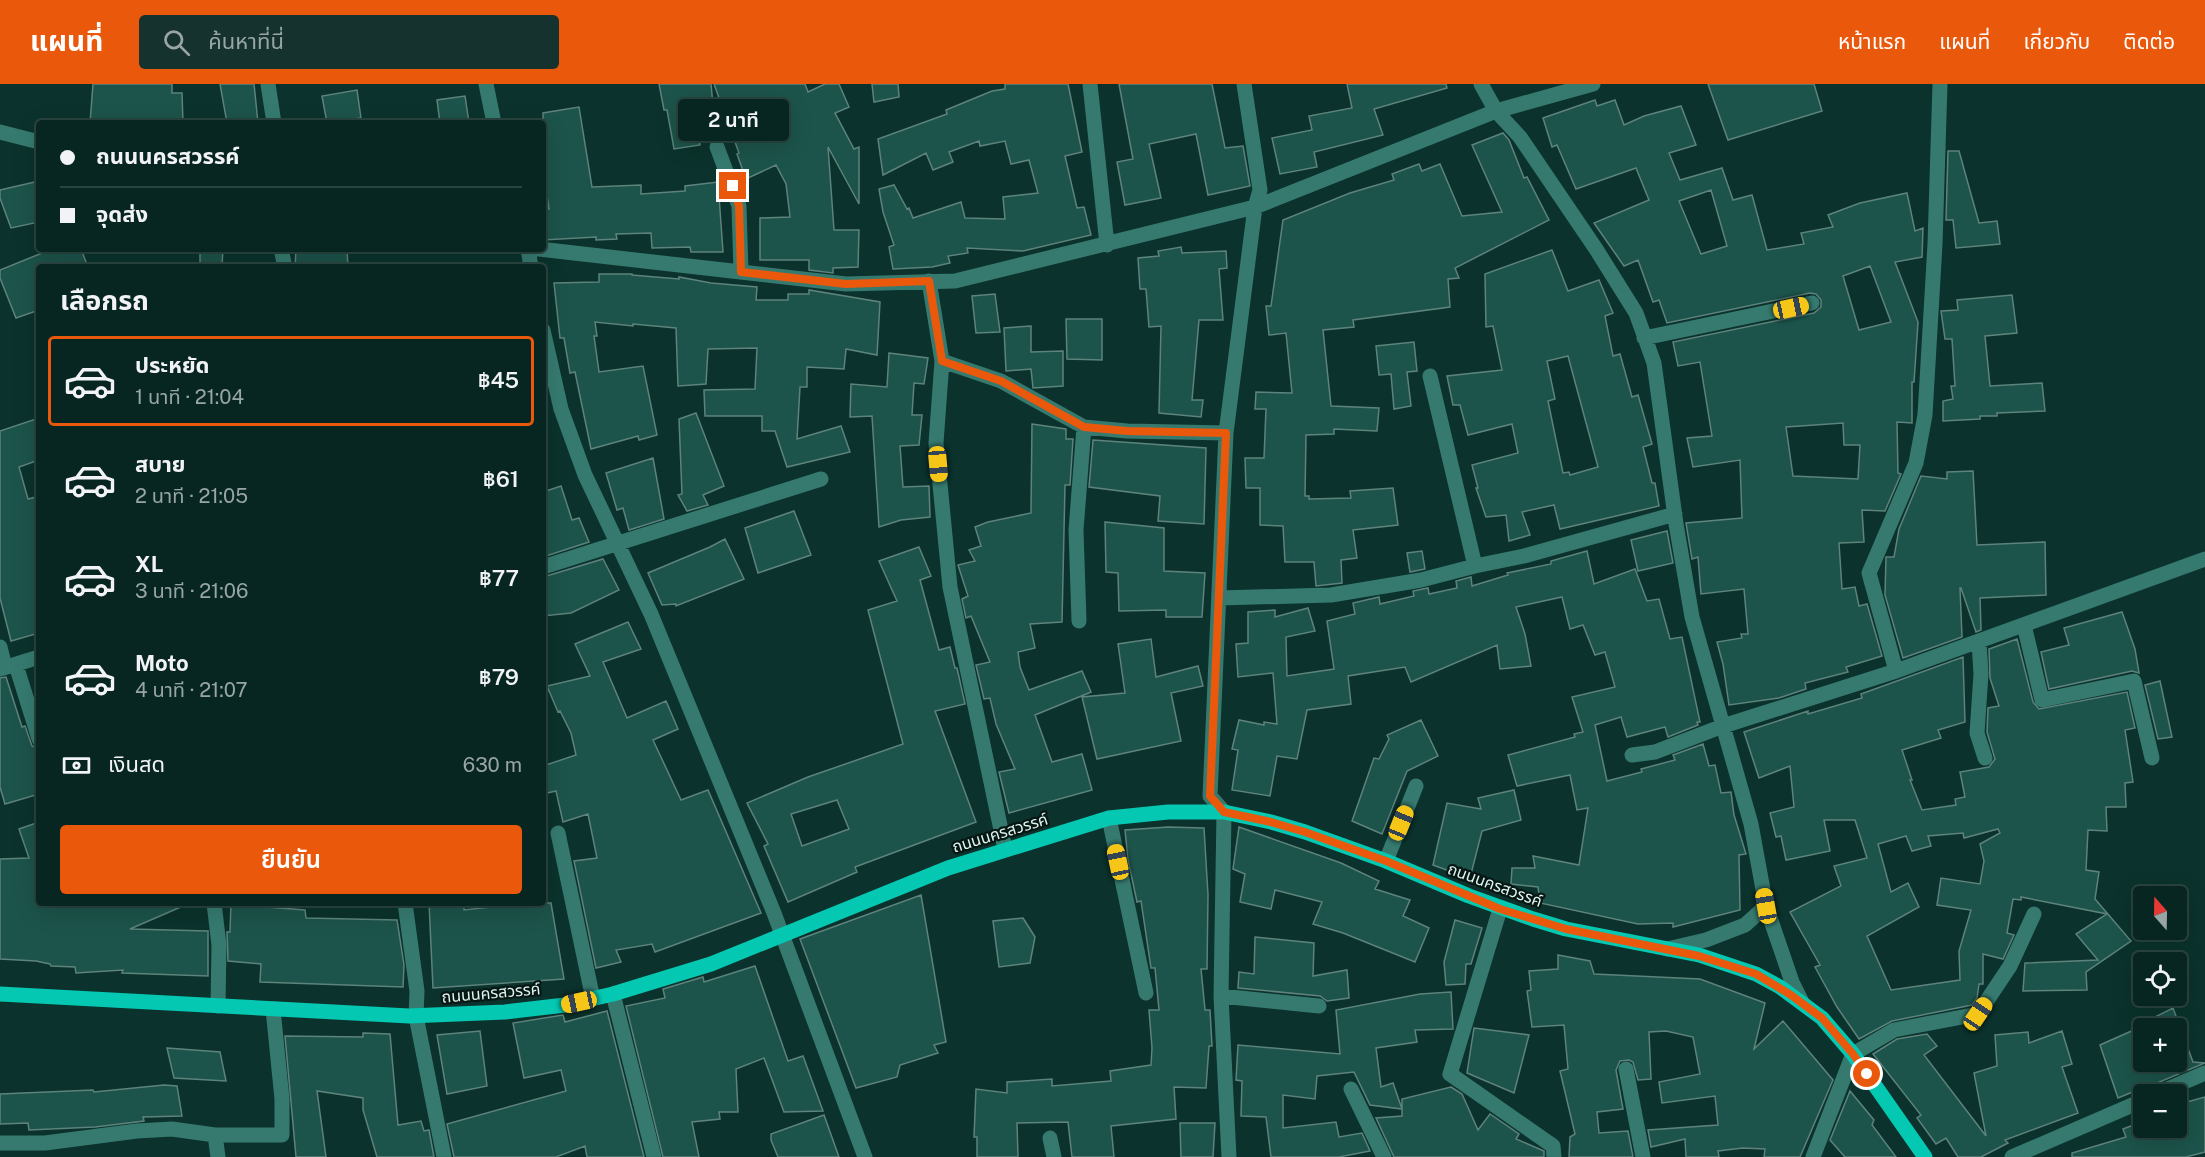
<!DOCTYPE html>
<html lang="th">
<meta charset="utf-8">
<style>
body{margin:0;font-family:"Public Sans","Noto Sans Thai",sans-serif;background:#16322e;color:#f1f3f6;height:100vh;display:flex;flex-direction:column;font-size:22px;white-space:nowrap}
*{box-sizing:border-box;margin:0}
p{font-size:20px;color:#98a5a5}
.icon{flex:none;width:33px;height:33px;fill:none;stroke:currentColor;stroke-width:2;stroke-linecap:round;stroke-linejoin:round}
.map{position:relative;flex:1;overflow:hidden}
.panel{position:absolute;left:36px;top:180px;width:510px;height:642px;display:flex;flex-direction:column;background:#082621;border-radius:6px;box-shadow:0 6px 24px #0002,0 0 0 2px #29433f}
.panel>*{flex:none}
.banner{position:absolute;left:36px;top:36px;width:510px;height:132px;border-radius:6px;box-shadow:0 6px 24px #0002,0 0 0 2px #29433f;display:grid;align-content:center;height:132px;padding:0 24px;background:#082621}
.needle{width:39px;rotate:340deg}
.buttons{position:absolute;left:2133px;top:802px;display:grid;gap:12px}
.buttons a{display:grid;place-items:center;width:54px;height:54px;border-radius:6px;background:#082621;box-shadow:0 6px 24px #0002,0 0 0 2px #29433f;font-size:30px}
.end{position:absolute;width:27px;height:27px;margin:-14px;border:8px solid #ea580c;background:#fff;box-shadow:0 0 0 3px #fff}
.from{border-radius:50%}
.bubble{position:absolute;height:42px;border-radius:6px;background:#082621;box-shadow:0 6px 24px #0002,0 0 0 2px #29433f;font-size:20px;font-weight:600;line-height:42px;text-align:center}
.car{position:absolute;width:18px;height:36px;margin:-18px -9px;border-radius:8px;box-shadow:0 0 4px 2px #0007;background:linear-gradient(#f5c518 24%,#345 0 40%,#f5c518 0 76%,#345 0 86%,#f5c518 0)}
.banner b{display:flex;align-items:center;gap:21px;height:57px;font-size:22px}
.banner b+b{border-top:2px solid #29433f}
.banner i{width:15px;height:15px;background:#f1f3f6}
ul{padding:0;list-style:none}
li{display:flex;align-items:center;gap:18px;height:90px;margin:0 12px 9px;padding:0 12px;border:3px solid transparent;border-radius:6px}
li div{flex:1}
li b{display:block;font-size:22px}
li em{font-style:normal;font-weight:600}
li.selected{border-color:#ea580c}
li>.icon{width:54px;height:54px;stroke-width:1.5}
h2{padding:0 24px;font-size:27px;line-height:72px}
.pay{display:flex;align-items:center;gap:15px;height:66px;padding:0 24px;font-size:22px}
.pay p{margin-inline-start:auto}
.cta{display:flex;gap:12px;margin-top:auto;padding:12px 24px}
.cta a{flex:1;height:69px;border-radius:6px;background:#ea580c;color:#fff;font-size:24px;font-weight:600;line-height:69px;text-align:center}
header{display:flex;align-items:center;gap:36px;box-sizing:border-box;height:84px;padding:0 30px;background:#ea580c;color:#fff}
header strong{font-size:28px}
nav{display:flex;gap:33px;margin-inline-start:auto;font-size:21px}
.search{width:420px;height:54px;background:#16322e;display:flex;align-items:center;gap:15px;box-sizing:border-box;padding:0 21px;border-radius:6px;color:#98a5a5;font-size:22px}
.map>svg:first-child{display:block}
.building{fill:#1c534a;stroke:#5d837c;stroke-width:1.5;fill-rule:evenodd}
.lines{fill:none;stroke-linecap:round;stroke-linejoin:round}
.minor{stroke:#367a6f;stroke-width:15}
.major{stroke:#04c8b2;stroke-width:15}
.route{stroke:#ea580c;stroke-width:8}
.labels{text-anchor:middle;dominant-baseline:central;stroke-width:4.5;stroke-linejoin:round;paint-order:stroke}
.street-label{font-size:16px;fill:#e0f5f0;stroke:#071714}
</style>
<header>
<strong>แผนที่</strong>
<div class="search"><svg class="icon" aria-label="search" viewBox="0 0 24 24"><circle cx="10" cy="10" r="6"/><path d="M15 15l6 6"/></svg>ค้นหาที่นี่</div>
<nav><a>หน้าแรก</a><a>แผนที่</a><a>เกี่ยวกับ</a><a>ติดต่อ</a></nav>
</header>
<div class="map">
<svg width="2205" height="1073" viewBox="0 0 2205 1073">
<rect width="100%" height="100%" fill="#0b322c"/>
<path class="building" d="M93,0H172V9H182L183,39H90Z
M220,0H254L258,39H227Z
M659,0H711L714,32L695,35L700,61L674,65L667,26H664Z
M714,0H805L808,8L825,0H839L849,23L835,29L854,65L859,63V120L828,63L834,146H859L858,183L833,184V189L809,186V176H760V134L790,133L786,100L776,81L746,95L737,70L739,69Z
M872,0H898L899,13L874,18Z
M1005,0H1068L1082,68L1065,72L1077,124L1084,123L1091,151L1023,167L967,164L968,169L948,172L950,179L932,183L893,185L889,163L894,161L883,128L879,105L894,101L907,125L909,124L913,134L961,118L965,134L1005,135L1003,113L1038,109L1029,76L1011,80L1005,57L980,62L979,57L949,68L953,78L933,86L926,69L883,91L878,55L947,30L946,26L992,7L1005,5Z
M1119,0H1212L1225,64L1243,62L1250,102L1208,111L1196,50L1149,60L1161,114L1125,121L1117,78L1133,75Z
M1347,0H1446L1447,4L1374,25L1383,51L1314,68L1317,83L1280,90L1272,54L1312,46L1309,32L1352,24Z
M1708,0H1814L1822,27L1728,56Z
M357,6L361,34L327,39L322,12Z
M465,12L469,39H440L437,16Z
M1595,16L1597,22L1615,16L1624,41L1644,32L1681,22L1696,61L1669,69L1680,96L1722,84L1733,116L1752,111L1767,166L1804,160L1801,149L1833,143L1828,131L1860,119L1907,109L1915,147L1923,144L1922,173L1895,178L1918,238L1914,298H1912V339L1897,338L1898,389L1901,390L1885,427L1862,426L1864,458L1839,459L1842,505L1855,503L1859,522L1867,520L1882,572L1846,583L1848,588L1805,599L1806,605L1779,614L1729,621L1723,580L1717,558L1742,554L1741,550H1748L1744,505L1701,510L1698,473L1692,475L1686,439L1742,434L1740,376L1693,383L1687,354L1712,352L1700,278L1678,282L1673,258L1814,229L1821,223V216L1816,210L1810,209L1667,239L1659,216L1653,218L1638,176L1624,182L1594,139L1649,116L1636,84L1576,105L1557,61L1552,63L1543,34ZM1711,106L1727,162L1701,170L1679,117ZM1870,182L1891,238L1859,246L1843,192ZM1843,339L1844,361H1860L1858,395L1793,392L1786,343Z
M579,23L592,103L641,101V110L685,107V102L718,98L723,168H691L690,163L652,164L651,149L616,150L617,155L596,156V153L543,156V125H549L543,84V29Z
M1503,49L1509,56L1524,94L1527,93L1549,136L1455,184L1459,194L1448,195L1450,223L1353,236L1354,243L1323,246L1331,322L1379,324L1377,347L1334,345V350L1306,351L1305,412H1309V415L1351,414L1350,407L1393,404L1398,441L1353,446L1357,474L1341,476L1342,499L1316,502L1314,478H1285L1283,442L1260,441V404H1246L1245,374H1264L1266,325H1255L1256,308L1292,309L1286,249L1269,251L1266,222H1271L1283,136L1350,109L1394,96L1392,90L1419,80L1422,87L1440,80L1462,132L1502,128L1472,61Z
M1948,67H1959L1979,139L1997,137L2000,160L1956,164L1953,136H1946Z
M39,97V138L11,144L0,114V106Z
M1181,163L1182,169L1226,167L1227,184L1219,185L1223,236H1199L1192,316H1203L1201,333L1159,329L1161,242L1149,243L1146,205H1140L1138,174L1159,172L1158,167Z
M52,165H81L88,183H39V226L16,234L0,194V186Z
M200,165H223L222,182L200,180Z
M296,165H347L348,183H295Z
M1552,166L1568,207L1599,196L1613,229L1605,232L1613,272L1620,270L1632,313L1638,311L1652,360L1643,363L1652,399H1655L1659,422L1560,445L1554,421L1522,428L1530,451L1509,457L1506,431L1486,433L1476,404H1478L1472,381L1518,369L1512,340L1468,351L1460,321H1453L1447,292L1502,286L1493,242L1486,243L1485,190ZM1568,272L1598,383L1570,391L1569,388L1563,389L1556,356L1548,317L1555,315L1547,277Z
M599,190H632V191L679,195V193L711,199L757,203L756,216H788V210H809V206L880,218L877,271L846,265L844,285L807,283V303H800L797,355L841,342L850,368L787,383L775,347H762V332H705L704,306L755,305L757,264L708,265L706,300L678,302L676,244L633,240V242L595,238L597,252H594L599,288L643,282L657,351L639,356L638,352L591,365L575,288L570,289L564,254H560L554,199L599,198Z
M995,210L1000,248L976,249L972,212Z
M2012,211L2017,249L1985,252L1990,302L2042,299L2045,327L1997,329V332H1980V335L1943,337V317L1953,315L1951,302H1955L1952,255H1945L1941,227L1958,226L1957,216Z
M1066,235H1102V276L1067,275Z
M1031,242V268L1063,267V302L1033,304L1031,285L1006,287L1004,244Z
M1414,258L1417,287L1407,288L1411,322L1394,325L1391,290L1379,291L1376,262Z
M889,269L928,274L924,300L914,299L912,331H922L919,361L900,362L903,403L929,402L930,433L901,436L879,443L872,332L850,333L851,300L887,303Z
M696,329L724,402L703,411L708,421L687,427L678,411L682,410L679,335Z
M39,334V376L19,383L28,415L36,413L39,428V549L11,557L0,514V347Z
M1032,340L1066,345V355H1073L1070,401H1065L1062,538L1030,540L1035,564L1018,568L1020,583L1029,606L1082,587L1091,608L1035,631L1052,678L1082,670L1092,706L1009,729L999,688L1015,685L996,640L990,614L984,615L976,581L990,578L971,532L966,534L962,515L968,512L958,481L975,477L969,466L981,462L975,443L988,438L1031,429Z
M1093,356L1206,364L1204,440L1158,437L1160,412L1089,403Z
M653,374L664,435L629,446L623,424L617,426L606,389Z
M1973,387L1977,461L2045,458L2046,511L1980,514L1981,546L1976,548L1961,504H1960L1962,553L1903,574L1885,511L1886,473H1894L1899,445L1921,392L1947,395V388Z
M561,402L572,436L579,434L589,458L543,473V408Z
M794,427L811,471L758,489L745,444Z
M1105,438L1164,444V487L1205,489L1202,533H1166V526L1119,527L1118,489L1106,488Z
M1667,447L1673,479L1638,487L1631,456Z
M725,455L744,495L676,522V520L662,521L648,489L710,463Z
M919,463L931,492L920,496L939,566L950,563L955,584H957L965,620L935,627L976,738L855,783L857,788L788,818L764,762L768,760L747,719L808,693L903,660L868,526L897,517L879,477ZM837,716L849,745L802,762L791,730Z
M1422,467L1425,485L1410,488L1407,469Z
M1587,467L1594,500L1635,485L1647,517L1659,515L1670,555L1682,553L1700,638H1697L1698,641L1668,653L1665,643L1627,653L1621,633L1595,641L1607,697L1642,688L1641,685L1675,676L1673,671L1703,660L1709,682L1715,681L1721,709L1731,708L1734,731L1746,770L1739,771L1740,826L1673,843V839L1638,840L1540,819L1538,803L1511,800L1512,784H1535L1533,772L1579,781L1588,724L1577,726L1570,691L1517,702L1508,671L1575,653L1574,650L1583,648L1572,613L1615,603L1605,568L1595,571L1583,541L1570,545L1562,513L1516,523L1525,550L1531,582L1500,585L1497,561L1411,598L1405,583L1348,592L1351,620L1307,626L1297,675L1277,672L1270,712L1232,706L1238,666L1232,665L1239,636L1264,641V638L1277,640L1273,589L1238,593L1236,560L1248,559V528L1275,526V533L1308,524L1315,547L1286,553L1287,592L1334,585L1327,537L1355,530L1353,519L1379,513L1380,520L1414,512L1413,507L1428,504L1429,510L1457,504L1456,497L1471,493L1472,502L1508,491L1507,489L1551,480V477Z
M603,475L619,506L571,529L543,532V493Z
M2122,528L2135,565L2139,589L2132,587L2049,605L2041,568L2069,561L2064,544Z
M628,538L641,565L603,578L627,634L666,617L678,645L653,656L681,716L708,706L761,829L655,868L652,860L616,866L621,878L596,884L574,777L597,774L588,730L563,738L556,707L543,710V682L576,671L571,649L560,627L558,628L547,602L590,592L575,560Z
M1151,555L1156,593L1198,582L1203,602L1171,609L1181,657L1097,675L1082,613L1125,609L1118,560Z
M2017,555L2033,618L2039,625L2127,608L2135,644L2125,646L2133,698L2125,699L2126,723H2106L2107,747L2088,746L2086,786L2099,788L2095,815L2131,857L2086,888L2087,906L2023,907L2025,879L2098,876L2076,850L2107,830L2021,813V816L2013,815L2007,849L2014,851L2003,875L1983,870V900H1979L1977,914L1972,921L1892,937L1859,955L1837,923L1815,883L1820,881L1790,828L1841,802L1834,782L1867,774L1855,736H1824L1830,767L1786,776L1781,752L1776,753L1770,729L1794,723L1790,682L1759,694L1744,648L1808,627V630L1862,614L1861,610L1963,573L1965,638L1938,646L1941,654L1902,666L1912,696H1910L1922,726L1956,721L1955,715L1965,713L1960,688L1989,683L1995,675L1987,648L1988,624L1999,622L1990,594L1989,565ZM1998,745L2000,749L1980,760L1984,777L1980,800L1941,794L1937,821L1971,826L1959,867L1960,896L1891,906L1867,852L1919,823L1908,799L1891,808L1878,760L1906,752L1912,767L1931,762L1928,752L1963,749L1964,754Z
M6,593L22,643L25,642L32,662L39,664V710L5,720L0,703V594Z
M2160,597L2172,653L2158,655L2145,601Z
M1421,636L1438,672L1407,687L1382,750L1352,737L1374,674L1379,675L1389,655L1387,651Z
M1514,706L1521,736L1482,747L1471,790L1453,785L1452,788L1433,781L1447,719L1481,725L1478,714Z
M39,738V819H190L130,845L208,847V892L122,889L123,886L76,889L75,883L51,882L50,880L36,877L0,875V775L29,774L19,745Z
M1168,743L1204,744L1208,811L1207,885H1201L1205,926H1210L1212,962H1209L1206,1004L1174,1003L1176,1035L1111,1042L1114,1073H1072L1068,1038L1017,1039L1018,1073H977V1053H974L976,1005L1007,1009V998L1052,995V1002L1111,997L1110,987L1151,981L1152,964L1149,926H1159L1155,884H1151L1141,817L1137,818L1128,776L1125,746Z
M1239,743L1341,779L1379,797L1375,805L1410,816L1403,832L1429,844L1415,878L1343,849L1313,840L1322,818L1275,806L1271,825L1240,818L1245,790L1233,785Z
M921,811L946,958L934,961L938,969L900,981L897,993L856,1004L800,855Z
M231,819H268L267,823L305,826L306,834L397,836L404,881L403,903L260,898L261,880L228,877L227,848H230Z
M429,819H464V826L499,822V819H551L564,895L433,904Z
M1023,834L1035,853L1030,879L999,883L993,837Z
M1455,836L1482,844L1471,880H1466L1465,900L1446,901L1444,878Z
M1255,853L1314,859L1313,892L1347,886L1349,914L1327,917L1320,912L1238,904L1239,888L1254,890Z
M1558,871L1590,877L1594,890L1700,895L1765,919L1754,965L1783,937L1833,996L1800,1073H1764L1765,1065L1743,1064L1718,1067L1719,1073H1686L1685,1055L1651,1063L1648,1046L1718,1041L1715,1012L1662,1019L1659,998L1700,990L1693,953L1666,947L1649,948L1651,995L1638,996L1633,978L1629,976L1620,977L1616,986L1623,1025L1597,1028L1599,1049L1628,1047L1633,1073H1569L1570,1053L1575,1050L1560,987L1568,985L1564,941L1532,943L1527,907L1531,906L1529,887L1558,885Z
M755,882L788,977L803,972L823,1027L784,1028L764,974L736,985L738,1028H719L720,1035L692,1038L699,1073H663L626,922L665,914L663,905L703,893L704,898Z
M1451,908L1453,945L1415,946L1417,958L1376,964L1381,1003L1393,999L1402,1025L1370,1021L1354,988L1317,992L1315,1015L1283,1011V1044L1336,1038L1339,1053L1362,1049L1370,1067L1339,1073H1271L1266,1033L1241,1032L1242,997L1236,996L1238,961L1340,970L1336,926L1420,910Z
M2173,924L2193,978L2205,979L2150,1002L2146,1006L2136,1009L2135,1007L2118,1014L2100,961L2136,945H2131ZM2144,945H2176V978H2144Z
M607,927L644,1073H587L585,1062L556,1073H454L447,1040L566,1007L561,986L524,994L513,939L563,931L565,938Z
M1474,944L1529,951L1514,1009L1467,989Z
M480,947L487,1002L447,1010L437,951Z
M2062,947L2072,980L2062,983L2078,1029L2005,1056L2008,1059L1981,1073H1958L1946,1054L1936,1060L1917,1034L1921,1031L1873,970L1897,955L1927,950L1937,962L1924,971L1986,1052L1974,989L1997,982L1995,951L2028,948L2029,959Z
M363,949L390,950L398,1041L421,1037L424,1047L429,1046L434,1073H377L363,1026V1014L317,1007L326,1073H296L285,952L363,953Z
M167,964L220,968L226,997L174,994Z
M164,1001L177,1002L182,1032L143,1033L144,1037L95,1043L29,1046L28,1039L0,1040V1010L93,1006L94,1008Z
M1451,1003L1462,1010L1478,1046L1490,1030L1519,1050L1516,1055L1544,1067V1073H1394L1376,1034L1402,1032V1015Z
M1850,1007L1874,1036L1872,1041L1896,1073H1845L1830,1056Z
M2205,1013V1068L2186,1073H2072V1069L2126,1053L2123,1045L2144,1037V1044H2176V1021Z
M824,1031L839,1073H778L771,1056V1050Z
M1180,1039H1215L1213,1073H1181Z"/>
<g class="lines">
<path class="minor" d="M268,0L274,39
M486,0L494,39
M1090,0L1107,161
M1481,0L1496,27L1520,53L1596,165L1636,229L1654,279L1676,440L1692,533L1751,740L1766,822L1792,898L1802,918
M0,48L39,58
M717,63L739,122L741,188
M281,165L285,183
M528,165L531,183
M539,165L846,200L955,197L1255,123L1496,27L1593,0
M929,197L942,277L1001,297L1084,343L1127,347L1226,349
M543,246L561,325L585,391L651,530L774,829L865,1073
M1644,254L1812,219
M942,277L936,359L950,503L1005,765
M1430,292L1475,482
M543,483L821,395
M1219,514L1331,511L1421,496L1475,482L1524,472L1675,430
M1079,537L1076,446L1084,343
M2024,541L2042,616L2134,597L2152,674
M1979,558L1981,590L1977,649L1985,674
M0,563L5,583
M16,581L39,655
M0,585L39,573
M1896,587L1869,489L1916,379L1925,331L1935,160L1940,0
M1632,671L1655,668L1723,642L1896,587L2205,475
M1109,734L1146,909
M558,749L593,915
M1386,777L1416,702
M214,819L219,861L218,922
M405,819L417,907L416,932L444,1073
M1500,825L1450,990L1553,1062L1554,1073
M1667,865L1706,856L1745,841L1766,822
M613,910L654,1073
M1221,912L1319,922
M1626,985L1643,1073
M1351,1005L1384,1073
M2154,1011L2205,989
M215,1051L218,1073
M1050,1054L1054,1073
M0,1059H45L137,1047L172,1045L215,1051H282V1015L273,925
M1229,1073L1221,912L1224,728L1210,712L1226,349L1255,123L1260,106L1244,0
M1813,1073L1853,970L1894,946L1978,930L2010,882L2034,830
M2012,1073L2144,1016"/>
<path class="major" d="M0,910L409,932L505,928L565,921L613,910L711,880L948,784L1109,734L1168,728H1224L1271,738L1305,748L1386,777L1469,812L1533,835L1566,845L1699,871L1756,890L1780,903L1822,934L1853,970L1925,1073"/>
</g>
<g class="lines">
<path class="route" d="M733,102L739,122L741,188L846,200L929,197L942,277L1001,297L1084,343L1127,347L1226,349L1210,712L1224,728L1271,738L1305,748L1386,777L1500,825L1566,845L1699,872L1756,890L1791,911L1822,934L1853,970L1867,990"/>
</g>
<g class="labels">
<g class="street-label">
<text transform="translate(1000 749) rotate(-17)">ถนนนครสวรรค์</text>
<text transform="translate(1495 801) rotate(20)">ถนนนครสวรรค์</text>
<text transform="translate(491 909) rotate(-5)">ถนนนครสวรรค์</text>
</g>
</g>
</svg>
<div class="buttons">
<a><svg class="needle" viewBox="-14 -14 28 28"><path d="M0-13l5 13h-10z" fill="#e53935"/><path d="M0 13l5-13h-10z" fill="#98a5a5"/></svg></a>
<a><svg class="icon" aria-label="locate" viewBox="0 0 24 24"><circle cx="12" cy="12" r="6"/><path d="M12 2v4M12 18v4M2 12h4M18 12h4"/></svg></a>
<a>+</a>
<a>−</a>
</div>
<i class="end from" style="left:1867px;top:990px"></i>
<i class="end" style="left:733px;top:102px"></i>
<div class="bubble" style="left:678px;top:15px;width:111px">2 นาที</div>
<i class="car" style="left:1791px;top:224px;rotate:78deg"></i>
<i class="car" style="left:938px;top:380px;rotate:175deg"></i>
<i class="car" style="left:1401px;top:739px;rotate:22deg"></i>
<i class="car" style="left:1118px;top:778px;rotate:348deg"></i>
<i class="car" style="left:1766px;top:822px;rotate:350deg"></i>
<i class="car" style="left:579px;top:918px;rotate:258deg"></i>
<i class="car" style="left:1978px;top:930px;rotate:34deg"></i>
<div class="banner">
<b><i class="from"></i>ถนนนครสวรรค์</b>
<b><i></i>จุดส่ง</b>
</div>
<section class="panel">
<h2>เลือกรถ</h2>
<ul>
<li class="selected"><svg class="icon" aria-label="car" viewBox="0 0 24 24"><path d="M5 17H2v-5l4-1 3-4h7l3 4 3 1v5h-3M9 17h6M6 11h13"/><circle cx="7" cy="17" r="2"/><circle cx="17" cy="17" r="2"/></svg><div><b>ประหยัด</b><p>1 นาที · 21:04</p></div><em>฿45</em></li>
<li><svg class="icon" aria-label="car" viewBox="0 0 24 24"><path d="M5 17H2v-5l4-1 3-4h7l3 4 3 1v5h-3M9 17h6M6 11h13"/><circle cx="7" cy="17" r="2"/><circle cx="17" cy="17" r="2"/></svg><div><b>สบาย</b><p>2 นาที · 21:05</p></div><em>฿61</em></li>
<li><svg class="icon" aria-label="car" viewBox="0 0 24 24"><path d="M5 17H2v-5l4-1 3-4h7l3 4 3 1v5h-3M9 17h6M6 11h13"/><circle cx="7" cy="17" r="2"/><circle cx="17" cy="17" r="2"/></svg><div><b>XL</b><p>3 นาที · 21:06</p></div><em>฿77</em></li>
<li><svg class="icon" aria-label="car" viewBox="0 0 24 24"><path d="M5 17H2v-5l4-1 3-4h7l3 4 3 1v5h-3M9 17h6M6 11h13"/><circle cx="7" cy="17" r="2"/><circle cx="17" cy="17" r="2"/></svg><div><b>Moto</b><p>4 นาที · 21:07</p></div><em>฿79</em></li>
</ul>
<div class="pay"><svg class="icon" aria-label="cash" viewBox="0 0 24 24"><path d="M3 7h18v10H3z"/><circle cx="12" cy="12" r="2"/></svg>เงินสด<p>630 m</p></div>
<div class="cta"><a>ยืนยัน</a></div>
</section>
</div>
